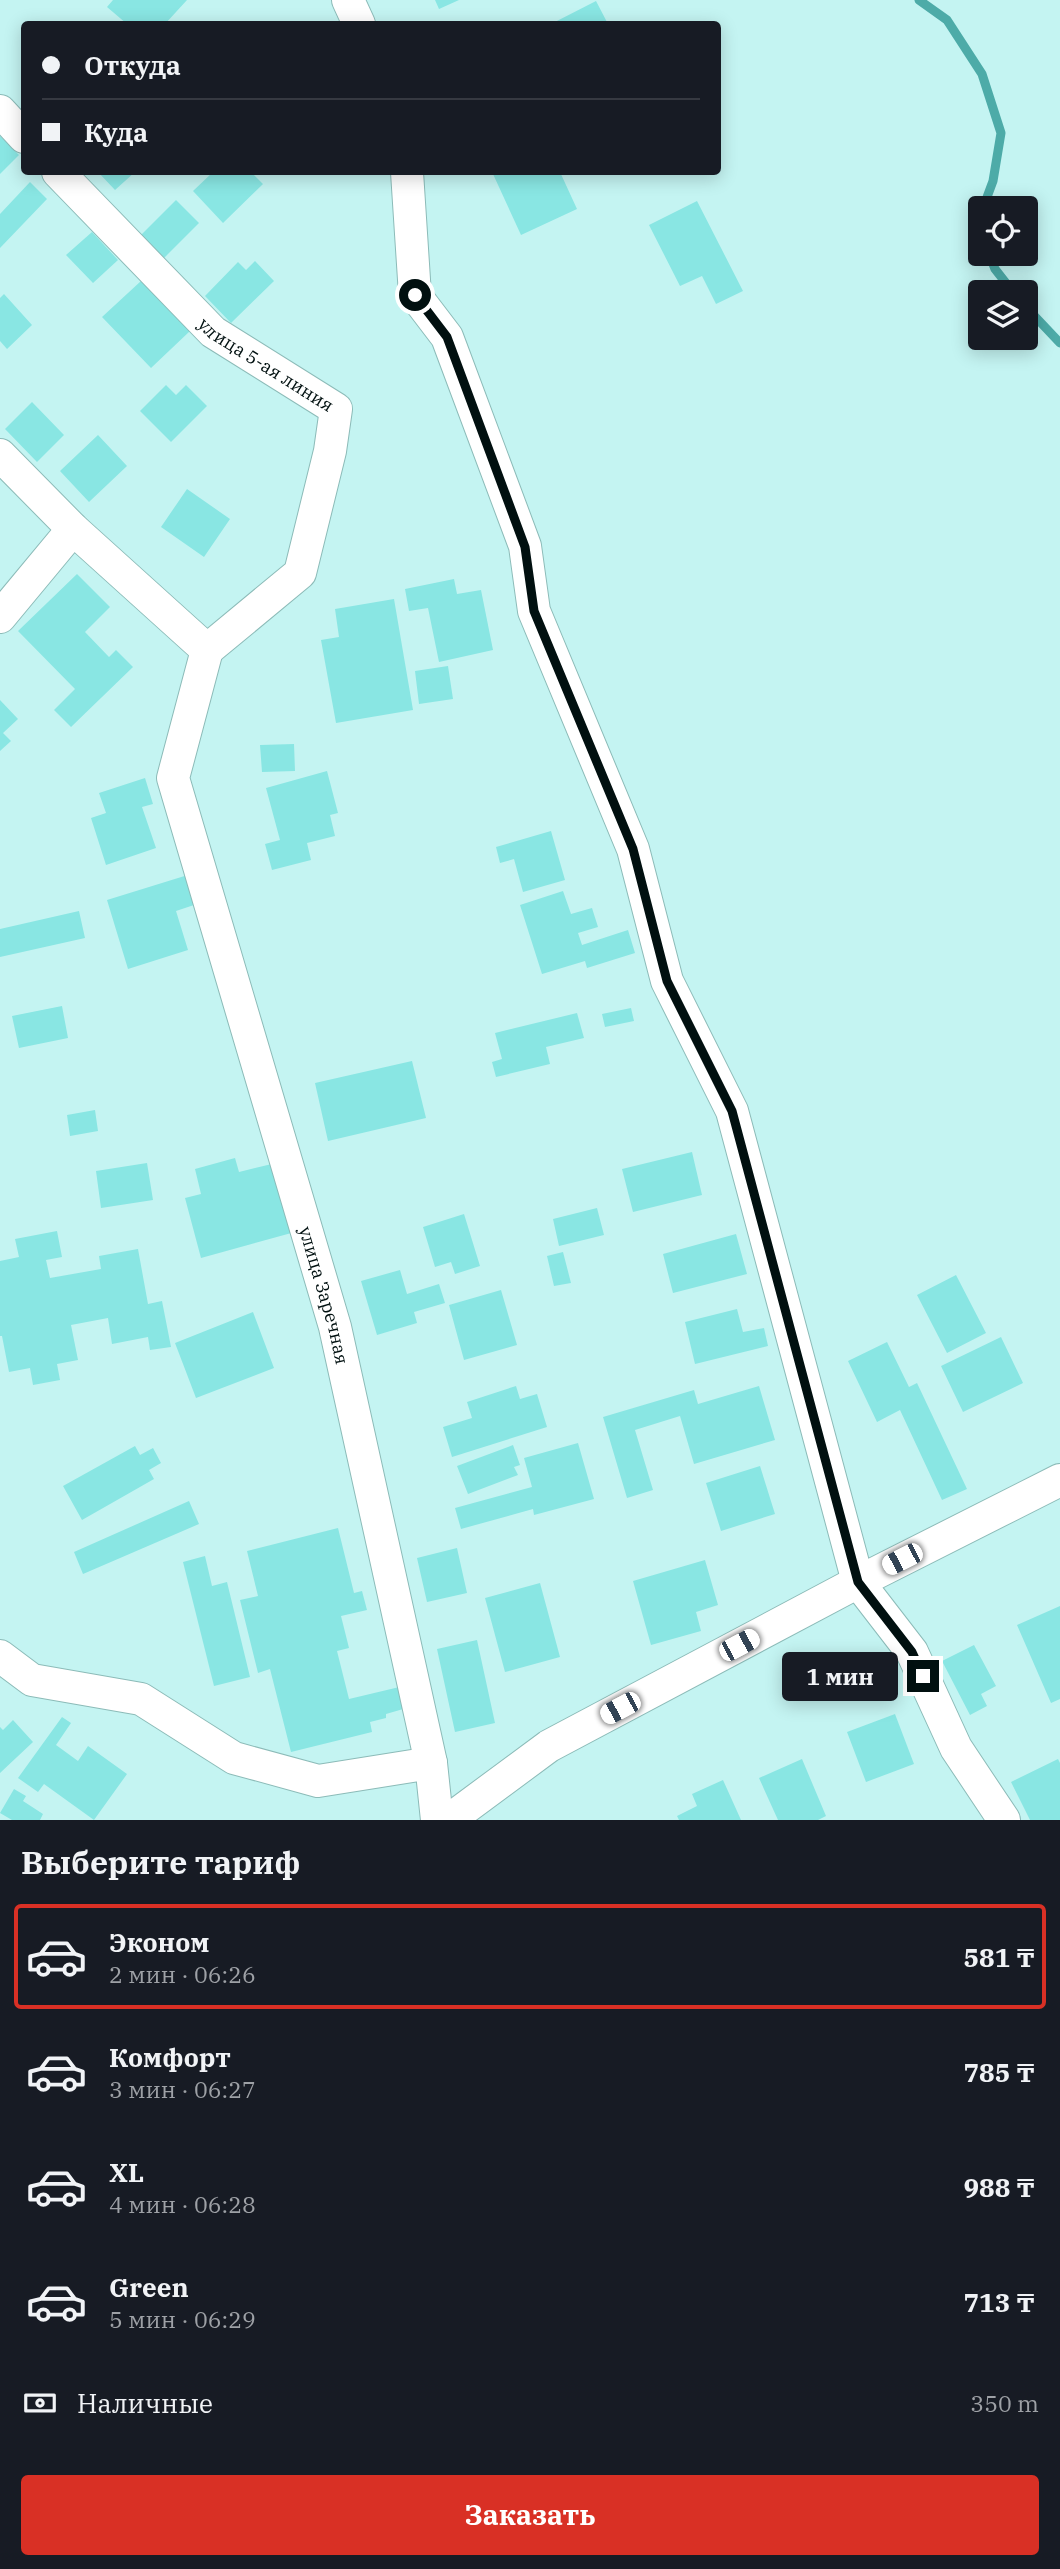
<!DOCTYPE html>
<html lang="ru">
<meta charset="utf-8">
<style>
body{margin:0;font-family:"IBM Plex Serif",serif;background:#20242c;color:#f1f3f6;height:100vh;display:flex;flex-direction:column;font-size:26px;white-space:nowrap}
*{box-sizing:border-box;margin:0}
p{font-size:23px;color:#9ea1a6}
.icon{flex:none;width:38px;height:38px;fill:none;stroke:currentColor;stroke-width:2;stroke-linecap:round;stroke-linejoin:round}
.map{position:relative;height:1820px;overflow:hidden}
.drawer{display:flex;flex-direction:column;background:#171b24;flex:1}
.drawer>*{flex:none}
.top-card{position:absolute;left:21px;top:21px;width:700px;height:154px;border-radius:7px;box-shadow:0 4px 18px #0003;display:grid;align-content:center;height:154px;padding:0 21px;background:#171b24}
.fabs{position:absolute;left:968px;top:196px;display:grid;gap:14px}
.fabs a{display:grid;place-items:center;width:70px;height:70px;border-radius:7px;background:#171b24;box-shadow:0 4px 18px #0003;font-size:35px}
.end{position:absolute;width:32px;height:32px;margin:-16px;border:9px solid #011010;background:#fff;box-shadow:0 0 0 4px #fff}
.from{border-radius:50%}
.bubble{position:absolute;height:49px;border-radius:7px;background:#171b24;box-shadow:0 4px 18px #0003;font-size:23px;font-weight:700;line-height:49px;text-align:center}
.car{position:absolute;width:21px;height:42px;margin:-21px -10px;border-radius:9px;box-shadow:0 0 5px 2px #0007;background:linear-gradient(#fff 24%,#345 0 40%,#fff 0 76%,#345 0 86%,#fff 0)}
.top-card b{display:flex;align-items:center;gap:24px;height:66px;font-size:26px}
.top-card b+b{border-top:2px solid #363941}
.top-card i{width:18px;height:18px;background:#f1f3f6}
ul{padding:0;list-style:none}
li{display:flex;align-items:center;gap:21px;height:105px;margin:0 14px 10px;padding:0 7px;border:4px solid transparent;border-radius:7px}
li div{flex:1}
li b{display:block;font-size:26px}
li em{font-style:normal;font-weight:700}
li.active{border-color:#d93025}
li>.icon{width:63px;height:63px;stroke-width:1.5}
h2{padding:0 21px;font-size:32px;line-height:84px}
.pay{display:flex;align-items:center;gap:18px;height:77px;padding:0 21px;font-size:26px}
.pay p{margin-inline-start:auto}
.primary-button{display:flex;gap:14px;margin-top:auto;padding:14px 21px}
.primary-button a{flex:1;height:80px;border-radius:7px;background:#d93025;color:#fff;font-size:28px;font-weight:700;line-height:80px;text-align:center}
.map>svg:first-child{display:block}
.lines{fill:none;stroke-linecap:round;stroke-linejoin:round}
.stream{stroke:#4daba8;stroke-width:9}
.building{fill:#89e6e3}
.minor-casing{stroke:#8cbbb8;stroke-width:34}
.minor{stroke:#fff;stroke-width:32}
.route{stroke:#011010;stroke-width:9}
.labels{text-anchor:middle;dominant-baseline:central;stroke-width:6;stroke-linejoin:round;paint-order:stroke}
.street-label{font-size:18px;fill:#011010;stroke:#e0fdfb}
</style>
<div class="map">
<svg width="1060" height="1820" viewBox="0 0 1060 1820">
<rect width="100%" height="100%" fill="#c4f4f2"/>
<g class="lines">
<path class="stream" d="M919,0L947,20L982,74L1001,133L993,181L983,208
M980,216L978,221L980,227
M989,254L995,269L1013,292
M1026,307L1060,343"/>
</g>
<path class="building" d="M113,0H187L165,24H127L107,7Z
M435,0H459L439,9Z
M596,1L608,24H551Z
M0,136L19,155L0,174Z
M98,172H135L115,190Z
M213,172H251L263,184L223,223L193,191Z
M500,172H560L577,209L521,235L493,174Z
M30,182L47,199L0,248V214Z
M176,200L199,223L163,259L140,236Z
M697,201L743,291L716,304L702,276L680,286L649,225Z
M92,232L118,260L93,283L66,255Z
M255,261L274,281L231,323L205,296L238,262L246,270Z
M141,281L190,331L151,368L102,317Z
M4,294L32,325L7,349L0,341V298Z
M166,385L176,395L186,385L207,406L171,442L140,411Z
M32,402L64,435L37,462L5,429Z
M98,435L127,466L89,502L60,471Z
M187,489L230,519L204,557L161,527Z
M77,574L110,607L85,632L109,657L116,650L133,667L71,727L54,710L75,689L18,631Z
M454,579L457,594L481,590L493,650L439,662L428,608L409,611L405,589Z
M394,599L413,710L336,723L321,640L339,637L335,609Z
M448,666L453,699L419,704L415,671Z
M0,700L18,719L3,733L11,741L0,751Z
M294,744L295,771L262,772L260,745Z
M327,771L338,813L330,815L335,836L307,843L311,860L272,870L265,844L280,840L266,788Z
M145,778L153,804L142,807L156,848L106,865L91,818L106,813L99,793Z
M551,831L565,880L523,892L514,859L500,863L496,847Z
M191,874L200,903L176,911L188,950L128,969L107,900Z
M563,891L571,914L592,908L598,927L578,933L582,945L628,930L635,953L587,968L585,961L542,974L520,905Z
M79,911L85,938L0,957V929Z
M62,1006L68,1038L19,1048L12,1016Z
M631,1008L634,1021L605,1027L602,1014Z
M577,1013L584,1038L546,1047L550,1064L496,1077L492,1062L502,1059L495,1033Z
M412,1061L426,1118L328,1141L315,1083Z
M95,1110L98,1131L70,1136L67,1115Z
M692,1152L702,1195L633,1212L622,1169Z
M235,1158L239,1172L276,1163L295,1232L201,1258L185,1198L201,1194L195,1169Z
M147,1163L153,1200L101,1208L96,1171Z
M597,1208L604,1235L559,1246L553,1219Z
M464,1214L480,1266L455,1274L451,1262L435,1267L423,1227Z
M57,1231L62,1257L46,1260L50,1278L101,1269L99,1256L138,1249L148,1304L162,1301L171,1347L150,1350L148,1337L112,1344L108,1318L71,1325L78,1360L57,1364L60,1380L33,1385L30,1368L9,1372L2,1336H0V1261L19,1257L15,1239Z
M736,1234L747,1274L673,1293L663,1254Z
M563,1252L571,1283L554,1286L547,1256Z
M400,1270L407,1294L439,1284L445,1303L414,1312L417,1323L377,1335L361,1281Z
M956,1275L986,1333L947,1353L917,1295Z
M501,1290L517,1345L464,1360L449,1305Z
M737,1309L743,1332L764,1328L768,1346L695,1364L685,1322Z
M253,1312L274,1368L196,1398L175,1343Z
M1001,1337L1023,1383L963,1412L941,1366Z
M887,1342L909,1387L917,1383L967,1489L942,1500L900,1410L877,1422L848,1361Z
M516,1386L520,1399L537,1394L547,1427L452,1457L443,1427L472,1418L467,1402Z
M759,1386L775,1440L694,1464L680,1416L635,1430L653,1490L627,1498L603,1417L694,1390L698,1404Z
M578,1443L594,1499L534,1515L533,1509L461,1529L455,1508L532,1487L524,1458Z
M513,1445L520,1465L514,1467L518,1475L468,1494L457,1466Z
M135,1446L140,1455L153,1448L161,1463L149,1470L154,1479L82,1520L63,1486Z
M760,1466L775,1514L721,1531L706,1483Z
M189,1501L199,1524L83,1574L74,1552Z
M338,1528L354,1593L362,1591L367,1610L341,1616L349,1648L337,1651L349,1699L412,1684L417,1705L386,1714V1718L370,1722L372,1732L291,1752L270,1669L258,1673L240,1600L258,1596L247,1551Z
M457,1548L467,1593L427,1602L417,1558Z
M205,1556L212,1586L227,1582L250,1677L214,1686L183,1562Z
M705,1560L718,1605L696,1612L701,1631L651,1645L633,1581Z
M540,1583L560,1657L505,1672L485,1598Z
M1060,1606V1699L1051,1703L1017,1625Z
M477,1640L495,1723L455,1732L437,1649Z
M974,1645L996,1686L981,1694L987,1706L970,1715L942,1661Z
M895,1714L914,1764L866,1782L847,1732Z
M62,1717L71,1723L56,1745L78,1761L88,1746L127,1774L94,1820L44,1784L38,1792L18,1778Z
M13,1720L33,1742L0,1773V1727L3,1730Z
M802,1759L826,1816L818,1820H778L759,1778Z
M1058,1759L1060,1763V1820H1030L1011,1782Z
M723,1780L741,1820H679L677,1816L697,1806L692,1794Z
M14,1789L26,1796L23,1801L43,1814L40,1820H12L0,1813Z"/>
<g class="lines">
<defs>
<g id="minor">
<path d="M348,0L359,24"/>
<path d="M0,111L24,137"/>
<path id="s1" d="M58,172L213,332L336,409L330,451L300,573L207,650"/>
<path d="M407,172L415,295L447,337L525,546L534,611L633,849L667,981L732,1111L858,1582L912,1652L956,1748L1004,1820"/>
<path id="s2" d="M0,455L73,529L207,650L173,778L335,1327L431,1763L437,1820"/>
<path d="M0,617L73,529"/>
<path d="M0,1656L32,1680L141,1699L234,1758L318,1781L431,1763"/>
<path d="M449,1820L549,1746L858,1582L1060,1480"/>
</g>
</defs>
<use href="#minor" class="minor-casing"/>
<use href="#minor" class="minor"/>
</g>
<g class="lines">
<path class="route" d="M415,295L447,337L525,547L534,611L633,849L667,981L732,1111L858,1582L912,1652L923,1676"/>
</g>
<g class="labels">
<g class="street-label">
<text stroke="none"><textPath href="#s1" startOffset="285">улица 5-ая линия</textPath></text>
<text stroke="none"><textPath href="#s2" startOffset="956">улица Заречная</textPath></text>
</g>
</g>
</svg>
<div class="fabs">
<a><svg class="icon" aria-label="locate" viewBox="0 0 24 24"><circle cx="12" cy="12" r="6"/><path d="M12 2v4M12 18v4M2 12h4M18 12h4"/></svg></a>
<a><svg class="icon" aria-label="layers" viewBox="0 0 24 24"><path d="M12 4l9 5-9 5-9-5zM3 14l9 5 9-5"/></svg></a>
</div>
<i class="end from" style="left:415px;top:295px"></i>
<i class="end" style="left:923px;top:1676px"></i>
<div class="bubble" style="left:782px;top:1652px;width:116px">1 мин</div>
<i class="car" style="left:902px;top:1559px;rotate:243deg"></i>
<i class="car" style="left:739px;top:1645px;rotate:62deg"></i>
<i class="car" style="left:620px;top:1708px;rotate:242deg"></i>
<div class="top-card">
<b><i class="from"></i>Откуда</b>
<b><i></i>Куда</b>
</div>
</div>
<section class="drawer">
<h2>Выберите тариф</h2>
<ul>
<li class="active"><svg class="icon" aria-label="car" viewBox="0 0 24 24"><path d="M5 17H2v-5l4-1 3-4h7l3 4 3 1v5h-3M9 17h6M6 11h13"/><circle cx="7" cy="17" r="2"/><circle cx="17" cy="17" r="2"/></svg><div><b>Эконом</b><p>2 мин · 06:26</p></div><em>581 ₸</em></li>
<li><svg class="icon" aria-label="car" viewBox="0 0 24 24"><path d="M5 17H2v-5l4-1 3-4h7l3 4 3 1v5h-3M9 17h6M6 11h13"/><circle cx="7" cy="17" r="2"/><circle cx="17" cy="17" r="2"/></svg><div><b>Комфорт</b><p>3 мин · 06:27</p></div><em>785 ₸</em></li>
<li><svg class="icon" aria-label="car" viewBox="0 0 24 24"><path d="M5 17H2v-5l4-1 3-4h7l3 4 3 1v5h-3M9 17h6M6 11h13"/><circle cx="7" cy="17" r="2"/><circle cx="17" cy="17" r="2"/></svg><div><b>XL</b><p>4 мин · 06:28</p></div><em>988 ₸</em></li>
<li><svg class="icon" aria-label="car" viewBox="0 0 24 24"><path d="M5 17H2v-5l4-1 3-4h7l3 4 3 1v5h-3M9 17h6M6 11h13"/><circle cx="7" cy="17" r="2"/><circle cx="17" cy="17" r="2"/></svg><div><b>Green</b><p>5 мин · 06:29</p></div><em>713 ₸</em></li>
</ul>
<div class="pay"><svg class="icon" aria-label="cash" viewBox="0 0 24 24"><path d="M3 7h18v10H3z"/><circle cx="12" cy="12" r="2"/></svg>Наличные<p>350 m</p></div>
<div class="primary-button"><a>Заказать</a></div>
</section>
